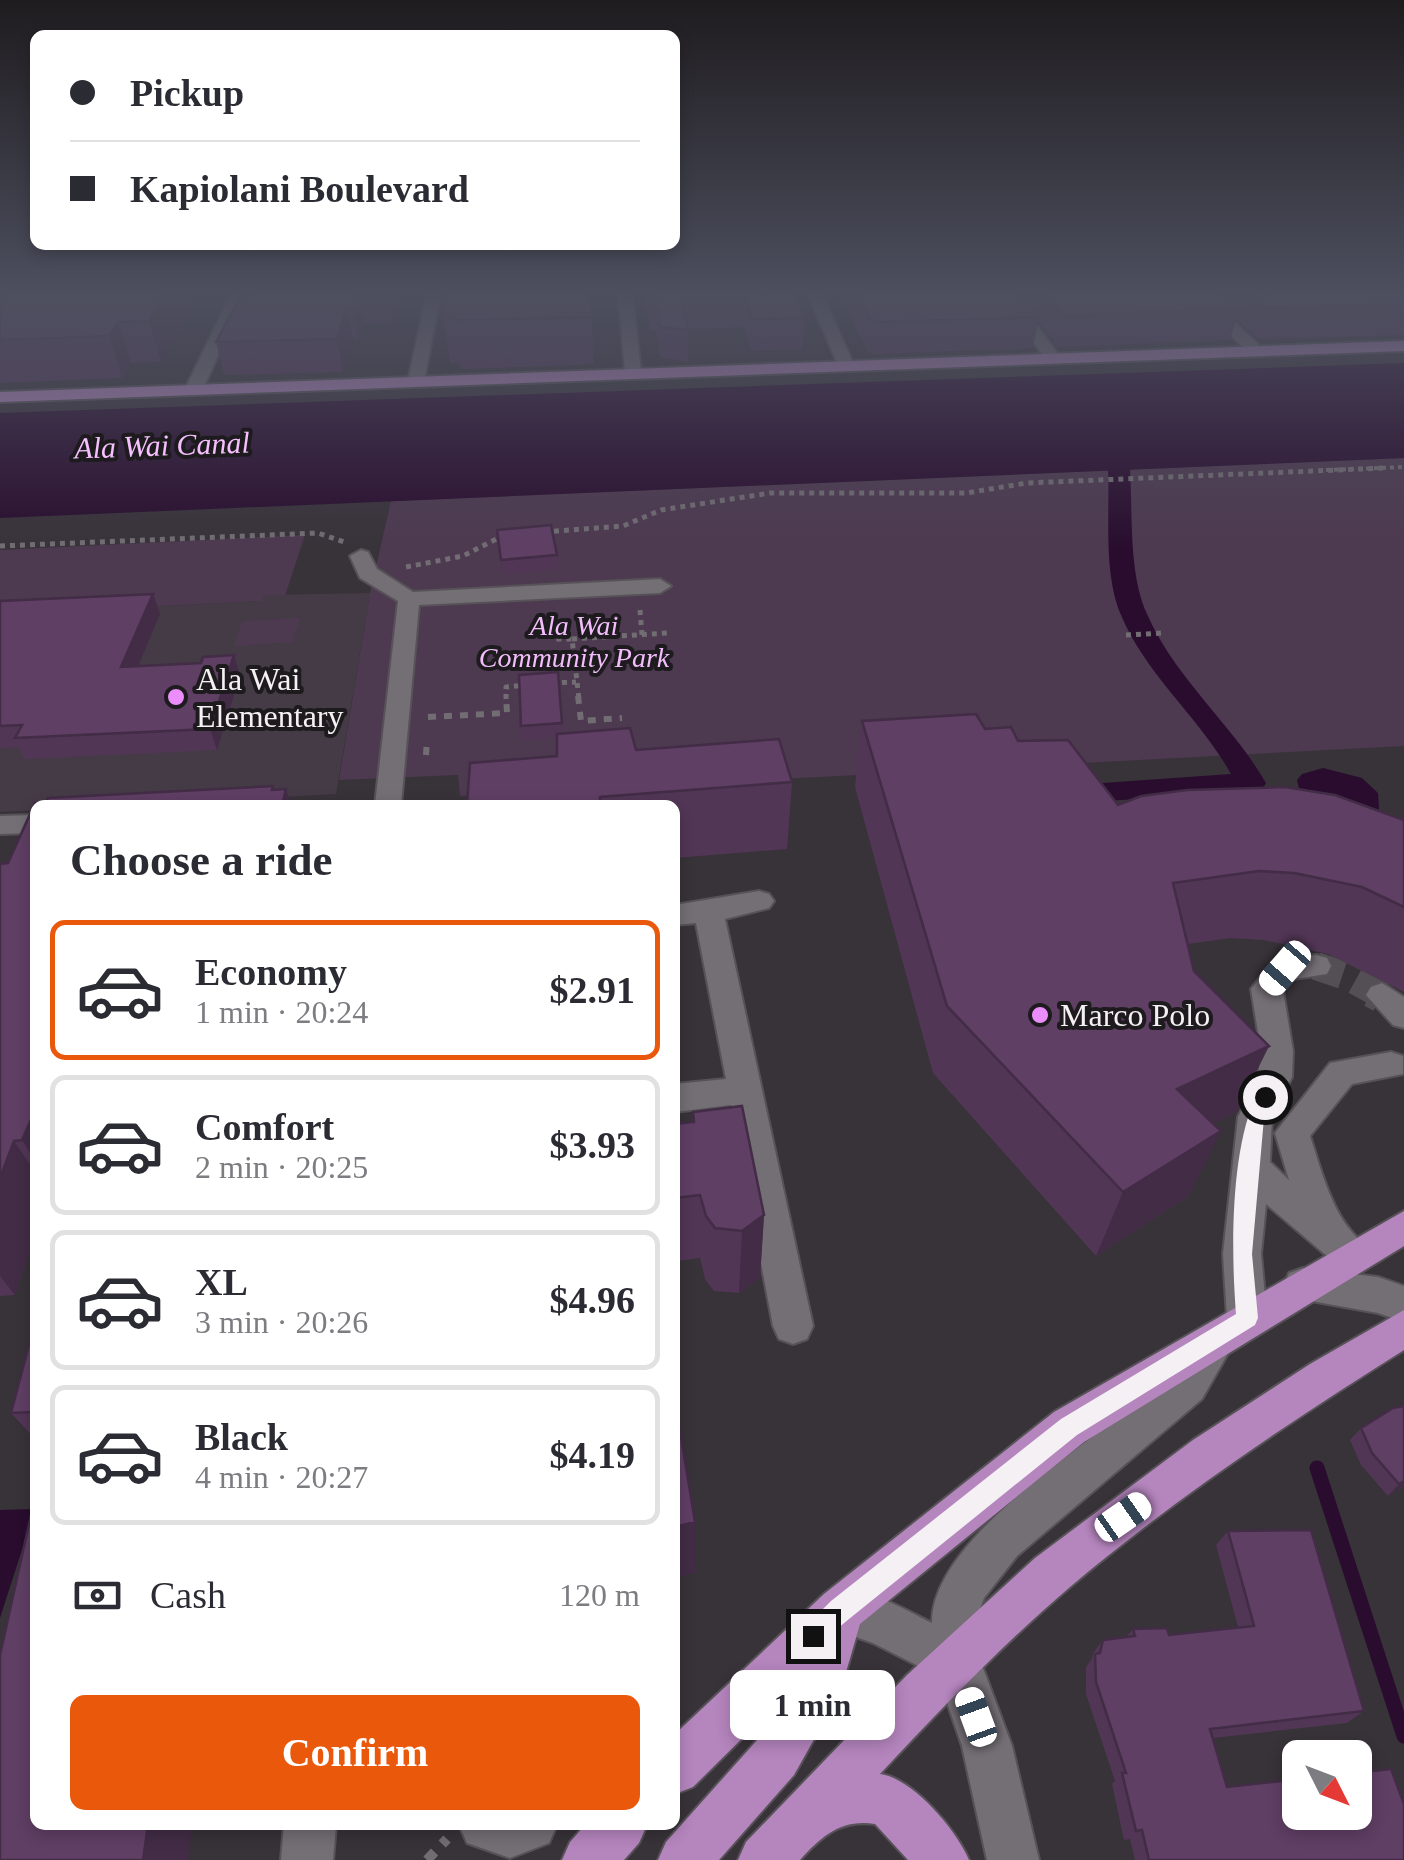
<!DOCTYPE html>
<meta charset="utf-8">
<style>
body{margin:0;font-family:"Times New Roman",serif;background:#f2f2f3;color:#2b2b33;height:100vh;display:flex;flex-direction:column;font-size:38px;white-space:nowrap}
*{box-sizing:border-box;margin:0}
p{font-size:32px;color:#7c7c81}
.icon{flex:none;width:55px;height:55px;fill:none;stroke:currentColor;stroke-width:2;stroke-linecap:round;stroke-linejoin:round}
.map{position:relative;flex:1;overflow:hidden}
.side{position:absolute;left:30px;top:800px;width:650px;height:1030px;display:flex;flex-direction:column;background:#fff;border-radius:15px;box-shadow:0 5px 15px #0003}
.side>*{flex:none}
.top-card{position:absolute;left:30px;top:30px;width:650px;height:220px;border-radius:15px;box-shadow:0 5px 15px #0003;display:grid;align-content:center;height:220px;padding:0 40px;background:#fff}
.needle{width:65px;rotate:132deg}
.controls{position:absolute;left:1282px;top:1740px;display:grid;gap:20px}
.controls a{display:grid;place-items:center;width:90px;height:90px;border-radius:15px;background:#fff;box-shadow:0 5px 15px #0003;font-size:50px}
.end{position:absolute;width:45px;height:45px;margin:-22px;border:12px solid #f4f0f4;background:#111;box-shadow:0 0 0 5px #111}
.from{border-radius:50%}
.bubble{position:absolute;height:70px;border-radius:15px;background:#fff;box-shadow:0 5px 15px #0003;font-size:32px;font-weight:700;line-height:70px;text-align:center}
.car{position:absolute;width:30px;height:60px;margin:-30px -15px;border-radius:12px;box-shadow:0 0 8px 2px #0007;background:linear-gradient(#fff 24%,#345 0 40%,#fff 0 76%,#345 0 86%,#fff 0)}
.top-card b{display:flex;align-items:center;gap:35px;height:95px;font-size:38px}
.top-card b+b{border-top:2px solid #e1e1e2}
.top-card i{width:25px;height:25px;background:#2b2b33}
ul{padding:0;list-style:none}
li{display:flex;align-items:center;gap:30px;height:140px;margin:0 20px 15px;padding:0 20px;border:5px solid #e1e1e2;border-radius:15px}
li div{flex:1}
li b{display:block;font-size:38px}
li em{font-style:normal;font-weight:700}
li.active{border-color:#ea580c}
li>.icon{width:90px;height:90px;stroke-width:1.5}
h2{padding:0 40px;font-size:45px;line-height:120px}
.pay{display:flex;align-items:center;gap:25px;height:110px;padding:0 40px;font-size:38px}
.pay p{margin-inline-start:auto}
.action{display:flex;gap:20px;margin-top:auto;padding:20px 40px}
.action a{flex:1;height:115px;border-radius:15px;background:#ea580c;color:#fff;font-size:40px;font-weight:700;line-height:115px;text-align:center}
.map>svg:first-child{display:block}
.built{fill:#453b46}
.green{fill:#4d3950}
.water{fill:#290c2e}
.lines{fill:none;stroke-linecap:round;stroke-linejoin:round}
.stream{stroke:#290c2e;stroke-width:15}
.canal{fill:#290c2e;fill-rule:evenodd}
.minor-tunnel-far1{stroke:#544e55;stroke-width:28;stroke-dasharray:28 14;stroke-linecap:butt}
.minor-tunnel{stroke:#544e55;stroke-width:36;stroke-dasharray:36 18;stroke-linecap:butt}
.minor-casing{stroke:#565257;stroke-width:4}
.major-casing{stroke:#565257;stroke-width:4}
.path-far3{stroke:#726d73;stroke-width:4;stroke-dasharray:4 4;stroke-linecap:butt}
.path-far2{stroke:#726d73;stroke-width:5;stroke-dasharray:5 5;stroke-linecap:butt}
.path-far1{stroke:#726d73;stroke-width:6;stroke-dasharray:8 8;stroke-linecap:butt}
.path{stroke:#726d73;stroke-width:10;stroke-dasharray:11 11;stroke-linecap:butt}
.minor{fill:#746e75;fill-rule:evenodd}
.major{fill:#b585be;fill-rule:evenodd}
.wall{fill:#523656}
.shaded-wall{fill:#422c46}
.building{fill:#5f3f64;stroke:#422c46;stroke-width:2.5}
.route{fill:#f4f0f4}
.poi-dot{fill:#eb8dfb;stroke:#1d1b1e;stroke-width:4}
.labels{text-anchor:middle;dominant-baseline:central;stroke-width:8;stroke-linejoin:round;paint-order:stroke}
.far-park-label{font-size:28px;font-style:italic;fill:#f3bdfc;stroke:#1d1b1e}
.far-water-label{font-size:30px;font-style:italic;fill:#f6c0ff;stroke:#1d1b1e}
.poi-label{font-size:32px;fill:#f4f0f4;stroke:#1d1b1e;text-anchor:start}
</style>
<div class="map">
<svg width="1404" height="1860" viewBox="0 0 1404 1860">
<rect width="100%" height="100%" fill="#383239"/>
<path class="built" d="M370,593L336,794L134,805H35V810L0,812V614L261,601L264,595Z"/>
<path class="green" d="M1404,458V746L460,796L458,775L339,780L370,593L391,501Z
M305,535L285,596L264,595L262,601L0,614V550Z
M300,618L293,642L234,646L242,621Z"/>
<path class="water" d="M1404,363V458L0,518V413Z
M1323,768L1362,778L1378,793L1379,809L1372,814L1301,797L1297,780L1302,774Z
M35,1509L0,1618V1510Z"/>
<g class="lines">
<path class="stream" d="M1317,1468L1404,1736"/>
<path class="canal" d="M1119,462L1130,469C1133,514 1128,572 1147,614C1174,677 1232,724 1266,783L1262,790L1251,793L1102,801L1105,814L1100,821H1078L1069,792L1074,785L1231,774C1200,718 1146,675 1121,615C1103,573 1110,514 1108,469Z"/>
<path class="minor-tunnel-far1" d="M1316,966L1349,977L1378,993"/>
<path class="minor-tunnel" d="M1373,990L1382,995"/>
<defs>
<path id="minor" d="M232,292H246L203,389L188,393L185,389Z
M427,292H441L424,381L416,386L408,381Z
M618,292H632L641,372L633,377L625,372Z
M807,292H821L854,365L852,368L838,365Z
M997,292H1012L1061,358L1059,361H1047Z
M1186,292H1202L1261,347V353H1249Z
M361,550L368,552L377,569L413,592L660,579L671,586L660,593L419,605L401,805H375L398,601L360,578L350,556Z
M35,815V833L0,834V816Z
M759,891L769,894L774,901L769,908L725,919L813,1326L807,1339L793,1344L779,1339L773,1326L731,1105L675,1112V1084L726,1079L696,923L675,925V905Z
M1316,955L1327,958L1331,966L1327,974L1294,979L1283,991L1293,1051L1292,1077L1272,1117L1270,1162L1289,1180L1275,1133L1330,1063L1391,1052L1403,1056V1074L1352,1084L1310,1136C1320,1166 1330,1207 1352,1232C1360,1242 1367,1244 1373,1256L1367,1268L1354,1273L1341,1268L1266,1204L1261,1254L1267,1318L1261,1331L1247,1336L1233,1331L1227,1318L1223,1254L1238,1117L1258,1077L1261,1051L1251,989L1274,960Z
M1382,983L1404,997V1028L1393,1025L1366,995L1371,987Z
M1303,1268L1378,1277L1404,1286V1322L1378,1313L1289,1297L1284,1285L1289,1273Z
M1215,1322L1229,1328L1235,1341L1202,1399L1017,1556L984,1598L978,1615L980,1660L1012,1746L1039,1860H987L962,1746L938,1676L873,1643L824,1626L817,1610L824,1594C858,1580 901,1608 932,1623C931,1533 1111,1433 1171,1373C1189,1356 1191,1332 1215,1322Z
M284,1825H336L333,1860H281Z
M459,1825H557L549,1843L510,1858L467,1843Z"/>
<path id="major" d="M1404,341V351L0,402V392Z
M1404,1211V1246L1084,1442L860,1624L840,1693L794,1775L719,1860H658L666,1842L758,1739L782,1699L693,1787L675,1794V1734L824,1594L1054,1412Z
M1404,1310V1350C1288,1423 1174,1499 1070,1587C1002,1645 941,1709 880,1774C913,1778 957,1831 969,1860H908L875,1824C841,1819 822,1836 800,1860H738L746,1842L907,1675L1035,1558L1193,1440L1310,1364Z
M585,1825H647L639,1843L624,1860H562L570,1842Z"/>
</defs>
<use href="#minor" class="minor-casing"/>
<use href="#major" class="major-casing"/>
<path class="path-far3" d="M1326,470L1404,467"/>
<path class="path-far2" d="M544,532L623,526L661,510L770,493H966L1027,483L1385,468
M0,546L318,533L347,543
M406,567L463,556L506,534
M640,610L642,635
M538,616L555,639H572L579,699
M1126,635L1163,633
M572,639L667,633
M552,683L576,682
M506,699V687L525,685"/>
<path class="path-far1" d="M578,696L581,721L622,718
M428,717L507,713L506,696
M426,755L427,739"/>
<path class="path" d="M427,1860L447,1839"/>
<use href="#minor" class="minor"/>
<use href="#major" class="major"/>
</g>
<path class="wall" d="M0,292H199L161,362L131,363L122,378L0,383Z
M243,292H404L393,323L363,324L358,339H353L343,372L224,375L216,342Z
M590,292L594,364L467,369L460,368L459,362L450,363L443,315Z
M644,292H806L804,295H795L804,318L803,349L751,351L744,327L688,329V362L661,358L656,330H650Z
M827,292H1404V335L1258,339L1236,319L1230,340L1058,347L1038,321L1033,348L875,354L867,350L839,294Z
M497,530L557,555L558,569L503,574Z
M153,594L160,614L138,666L201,663L234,655L240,676L217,750L25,759L19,747L0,748V601Z
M558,672L563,733L792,782L787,849L675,858V805H467L557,756V737L523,740L521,726Z
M862,721L985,729L1018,741L1118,805L1404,820V992L1328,954L1264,940L1230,938L1188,944L1194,971L1269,1046L1236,1112L1213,1123L1189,1196L1096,1256L933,1073L855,787Z
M273,786L274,789H286L291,805H35V1236L15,1295L0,1296V864L8,863L35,803L46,802L48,798Z
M693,1112L764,1215L760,1278L739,1293L714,1291L705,1279L700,1258L675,1261V1124L693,1122Z
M35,1322V1439L11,1413Z
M1404,1406V1485L1388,1496L1361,1465L1350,1440L1361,1428Z
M1228,1531L1364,1711L1347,1723L1213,1738L1227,1787L1404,1860H1135L1130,1839L1124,1840L1112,1784L1115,1781L1086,1694V1667L1092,1659L1093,1653L1103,1640L1126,1637L1133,1629L1169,1635L1238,1627L1216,1545Z"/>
<path class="shaded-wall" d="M166,292H199L161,362L149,321Z
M388,292H404L393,323Z
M357,293L363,324L358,339L352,307Z
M347,308L353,339L343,372L337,339Z
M118,322L131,363L122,378L109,336Z
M153,594L160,614L129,688L121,667Z
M234,655L240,676L217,750L210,729Z
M286,789L291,805H282Z
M1269,1046L1236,1112L1149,1154L1177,1089Z
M35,1111V1160L22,1140Z
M1221,1131L1189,1196L1096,1256L1123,1192Z
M14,1141L35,1172V1236L15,1295L0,1276V1178Z
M764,1215L760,1278L739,1293L742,1231Z
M1404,1481V1485L1388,1496L1399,1484Z
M695,1522L696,1572L675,1578V1527Z
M148,1825H192L188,1860H143Z"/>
<path class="building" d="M2,292H166L149,321L118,322L109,336L0,340V295Z
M243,292H388L357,293L352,307L347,308L337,339L216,342Z
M448,292H590L592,317L453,320L454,315H443Z
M648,292H794L804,318L752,319L745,297L681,299L688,330L660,327L655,299L649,300Z
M856,292H1020L1039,317L878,322L870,319Z
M1045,292H1220L1239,309L1064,316Z
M1249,292H1404V304L1267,308Z
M551,525L557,555L501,560L497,530Z
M153,594L121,667L201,663L203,657L234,655L210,729L15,738L22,725L0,726V601Z
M558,672L562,723L521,726L519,675Z
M976,714L985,729L1011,727L1018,741L1068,740L1118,805L1141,796L1187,790L1285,787L1335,795L1404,820V907L1362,887L1294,873L1259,871L1173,883L1194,971L1269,1046L1177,1089L1221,1131L1123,1192L947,1006L862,721Z
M630,728L636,750L779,739L792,782L600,797V805H467L470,763L557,756V734Z
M273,786L272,790L286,789L282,805H35V1085L32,1096L35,1095V1111L22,1140L14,1141L0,1178V864L8,863L35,803L46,802L48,798Z
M742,1106L764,1215L742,1231L715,1228L706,1216L700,1195L675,1198V1124L694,1122L693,1112Z
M35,1322V1412L11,1413Z
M675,1400L695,1522L675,1527Z
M1404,1406V1481L1399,1484L1372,1453L1361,1428L1393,1408Z
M35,1497V1825H148L143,1860H0V1655Z
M1311,1530L1364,1711L1210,1729L1227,1787L1300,1779V1812H1355V1773L1391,1769L1404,1804V1860H1149L1142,1830L1136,1831L1122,1773H1126L1096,1682L1095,1654L1100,1653L1103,1640L1135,1636L1133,1629L1167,1628L1169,1635L1254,1626L1228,1531Z"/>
<linearGradient id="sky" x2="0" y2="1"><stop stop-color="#1f1c1f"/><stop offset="0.53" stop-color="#4d4f5f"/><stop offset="1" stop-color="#4d4f5f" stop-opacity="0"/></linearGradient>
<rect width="1404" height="552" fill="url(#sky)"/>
<path class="route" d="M1265,1090L1274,1097L1264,1118L1252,1254L1258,1318L1255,1325L1077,1435L849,1619L813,1649L804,1645L800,1636L804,1628L831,1601L1061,1419L1236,1314C1231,1252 1230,1147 1258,1092Z"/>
<g class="poi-dot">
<circle cx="176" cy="697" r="10"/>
<circle cx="1040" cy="1015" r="10"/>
</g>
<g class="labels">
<g class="far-park-label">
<text x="574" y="625">Ala Wai<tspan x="574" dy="32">Community Park</tspan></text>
</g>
<g class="far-water-label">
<text transform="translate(162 445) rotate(-2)">Ala Wai Canal</text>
</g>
<g class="poi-label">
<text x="196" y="679">Ala Wai<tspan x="196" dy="37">Elementary</tspan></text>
<text x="1060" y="1015">Marco Polo</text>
</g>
</g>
</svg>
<div class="controls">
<a><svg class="needle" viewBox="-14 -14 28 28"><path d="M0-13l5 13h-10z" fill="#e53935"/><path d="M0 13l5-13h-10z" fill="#7c7c81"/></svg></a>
</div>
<i class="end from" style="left:1265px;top:1097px"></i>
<i class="end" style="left:813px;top:1636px"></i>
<div class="bubble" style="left:730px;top:1670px;width:165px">1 min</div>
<i class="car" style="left:1285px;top:968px;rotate:221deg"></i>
<i class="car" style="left:1123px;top:1517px;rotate:55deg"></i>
<i class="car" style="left:976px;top:1717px;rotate:340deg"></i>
<div class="top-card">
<b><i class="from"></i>Pickup</b>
<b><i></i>Kapiolani Boulevard</b>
</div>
<section class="side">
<h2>Choose a ride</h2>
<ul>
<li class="active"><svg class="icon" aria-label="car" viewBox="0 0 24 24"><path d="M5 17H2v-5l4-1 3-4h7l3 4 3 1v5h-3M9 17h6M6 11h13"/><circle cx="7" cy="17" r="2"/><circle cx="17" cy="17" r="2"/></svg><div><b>Economy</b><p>1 min · 20:24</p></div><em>$2.91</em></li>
<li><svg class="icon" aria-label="car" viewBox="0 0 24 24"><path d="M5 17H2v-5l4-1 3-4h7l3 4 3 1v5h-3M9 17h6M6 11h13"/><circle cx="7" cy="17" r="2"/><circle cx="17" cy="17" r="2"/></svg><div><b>Comfort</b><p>2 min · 20:25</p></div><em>$3.93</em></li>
<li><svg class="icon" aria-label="car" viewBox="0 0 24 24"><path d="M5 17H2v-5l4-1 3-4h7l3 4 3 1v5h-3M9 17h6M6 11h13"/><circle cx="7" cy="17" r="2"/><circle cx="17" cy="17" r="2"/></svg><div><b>XL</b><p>3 min · 20:26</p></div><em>$4.96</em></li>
<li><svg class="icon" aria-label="car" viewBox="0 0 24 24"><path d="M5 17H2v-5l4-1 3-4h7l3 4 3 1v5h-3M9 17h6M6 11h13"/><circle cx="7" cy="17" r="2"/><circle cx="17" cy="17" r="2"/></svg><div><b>Black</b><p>4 min · 20:27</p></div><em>$4.19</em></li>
</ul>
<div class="pay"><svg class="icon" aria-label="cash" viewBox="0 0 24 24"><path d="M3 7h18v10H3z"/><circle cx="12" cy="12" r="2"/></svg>Cash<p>120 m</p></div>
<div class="action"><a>Confirm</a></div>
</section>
</div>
